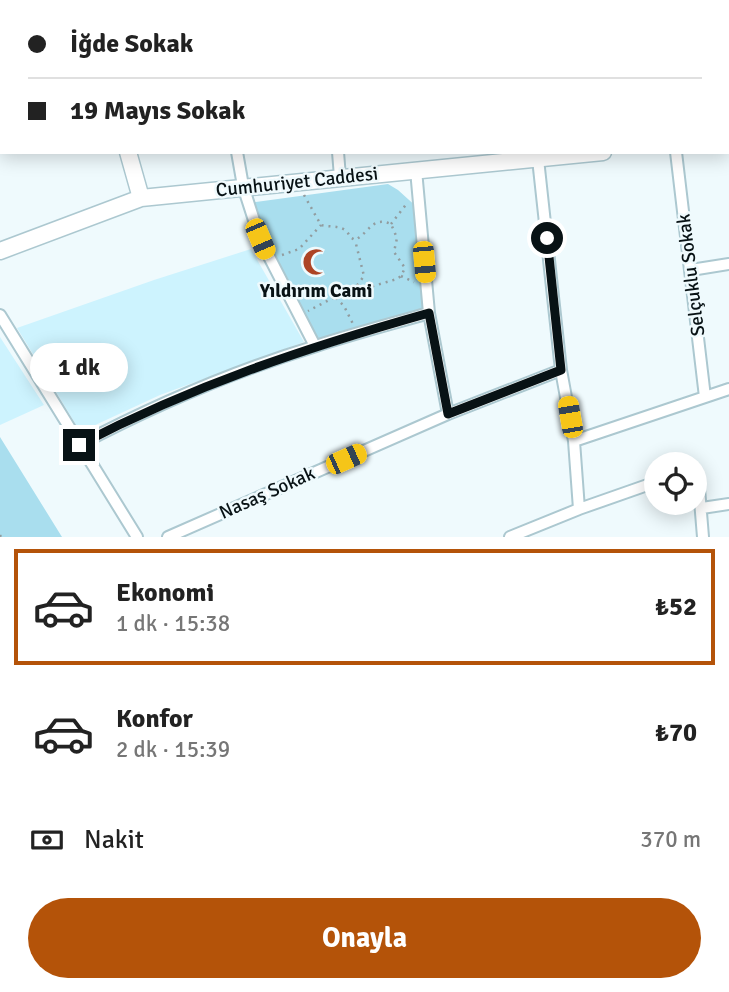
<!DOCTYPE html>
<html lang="tr">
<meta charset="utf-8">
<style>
body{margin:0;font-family:Signika,sans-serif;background:#f2f2f2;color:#222;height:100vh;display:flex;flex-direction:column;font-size:26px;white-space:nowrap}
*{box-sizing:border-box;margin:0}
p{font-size:23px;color:#767676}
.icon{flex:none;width:38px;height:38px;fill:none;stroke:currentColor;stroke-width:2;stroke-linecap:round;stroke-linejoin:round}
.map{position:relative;height:537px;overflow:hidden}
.sheet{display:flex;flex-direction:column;background:#fff;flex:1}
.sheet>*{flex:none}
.banner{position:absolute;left:0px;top:0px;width:730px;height:154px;box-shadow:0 4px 18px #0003;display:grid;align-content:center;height:154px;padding:0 28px;background:#fff}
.buttons{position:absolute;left:644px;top:452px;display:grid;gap:14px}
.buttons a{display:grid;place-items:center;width:63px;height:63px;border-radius:50%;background:#fff;box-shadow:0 4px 18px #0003;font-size:35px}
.end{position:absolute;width:32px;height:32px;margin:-16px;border:9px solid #081215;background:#fff;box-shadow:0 0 0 4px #fff}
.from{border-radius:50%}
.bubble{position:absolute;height:49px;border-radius:24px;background:#fff;box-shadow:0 4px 18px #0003;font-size:23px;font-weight:700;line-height:49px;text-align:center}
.car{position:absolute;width:21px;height:42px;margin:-21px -10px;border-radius:9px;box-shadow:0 0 5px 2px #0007;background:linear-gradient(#f5c518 24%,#345 0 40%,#f5c518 0 76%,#345 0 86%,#f5c518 0)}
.banner b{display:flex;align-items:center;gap:24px;height:66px;font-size:26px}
.banner b+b{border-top:2px solid #e0e0e0}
.banner i{width:18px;height:18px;background:#222}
ul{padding:12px 0 0;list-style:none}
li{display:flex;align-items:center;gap:21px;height:116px;margin:0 14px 10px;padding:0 14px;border:4px solid transparent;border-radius:0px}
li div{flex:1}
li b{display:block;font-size:26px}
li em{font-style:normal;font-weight:700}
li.on{border-color:#b45309}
li>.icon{width:63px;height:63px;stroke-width:1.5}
.pay{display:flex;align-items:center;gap:18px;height:77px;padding:0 28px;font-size:26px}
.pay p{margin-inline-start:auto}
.primary-button{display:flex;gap:14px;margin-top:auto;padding:14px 28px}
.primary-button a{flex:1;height:80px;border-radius:42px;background:#b45309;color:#fff;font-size:28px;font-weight:700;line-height:80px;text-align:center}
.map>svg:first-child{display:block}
.built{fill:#cdf3fe}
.green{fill:#a9deee}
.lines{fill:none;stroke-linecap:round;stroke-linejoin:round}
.street-casing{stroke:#acc8d0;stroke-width:14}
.secondary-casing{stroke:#acc8d0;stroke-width:19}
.path{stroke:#919c9f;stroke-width:2.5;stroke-dasharray:2 5;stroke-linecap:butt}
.street{stroke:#fff;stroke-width:10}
.secondary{stroke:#fff;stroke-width:16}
.route{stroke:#081215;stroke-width:9}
.labels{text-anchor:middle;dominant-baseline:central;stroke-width:5;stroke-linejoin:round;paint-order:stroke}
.street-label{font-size:19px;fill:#081215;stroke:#effafd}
.poi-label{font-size:19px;font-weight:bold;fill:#081215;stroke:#effafd}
</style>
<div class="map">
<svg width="729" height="537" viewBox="0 0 729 537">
<rect width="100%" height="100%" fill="#effafd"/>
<path class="built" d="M251,249L304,342L160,395L91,427L78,428L17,328L154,280Z
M0,337L44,405L0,425Z"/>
<path class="green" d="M388,184L398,190L419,209L429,313L315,346L248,203Z
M0,437L62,537H0Z"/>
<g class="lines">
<defs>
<path id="street" d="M322,0V2
M654,0L655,2
M269,2L276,0
M728,2H729
M0,30H2
M0,78L2,77
M237,152L243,186L260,239L315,346
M338,152L340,177
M676,152L705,397
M538,159L561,370L574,441L579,509
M416,170L429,313L448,414
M691,270L729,264
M0,315L137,537
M574,441L729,389
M79,445C155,405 234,371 316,346C353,334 391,324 429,313
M695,477L698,476L703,537
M702,508L729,504
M168,537L448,414L561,370
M510,537L579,509L656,482"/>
<path id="secondary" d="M85,0L86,2
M728,139H729
M128,152L141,198
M0,251L141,198L603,152"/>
</defs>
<use href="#street" class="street-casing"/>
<use href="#secondary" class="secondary-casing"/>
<path class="path" d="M304,195L321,225C333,228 345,224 350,237L355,240C370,232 372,216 391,224L397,238L394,252L405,268L401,276L397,279L333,298L308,311
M391,224L408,202
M282,255L299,249L321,225
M401,276L414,282
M353,291L364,276L355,240
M336,298L344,306L353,324
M0,535L1,537"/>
<use href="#street" class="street"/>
<use href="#secondary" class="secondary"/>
</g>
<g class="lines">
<path class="route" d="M79,445C194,385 305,348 429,313L448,414L561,370L547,238"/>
</g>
<defs>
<symbol id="mosque-bare" viewBox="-9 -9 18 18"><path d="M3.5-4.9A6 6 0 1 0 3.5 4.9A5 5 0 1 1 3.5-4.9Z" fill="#ad4425" stroke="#effafd" stroke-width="2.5" paint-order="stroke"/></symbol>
</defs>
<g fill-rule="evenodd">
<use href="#mosque-bare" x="297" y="243" width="38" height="38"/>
</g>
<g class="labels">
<g class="street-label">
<text transform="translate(297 182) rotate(-6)">Cumhuriyet Caddesi</text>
<text transform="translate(691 275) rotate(-97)">Selçuklu Sokak</text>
<text transform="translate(267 493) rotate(-24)">Nasaş Sokak</text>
</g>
<g class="poi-label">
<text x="316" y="291">Yıldırım Cami</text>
</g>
</g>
</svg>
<div class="buttons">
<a><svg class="icon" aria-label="locate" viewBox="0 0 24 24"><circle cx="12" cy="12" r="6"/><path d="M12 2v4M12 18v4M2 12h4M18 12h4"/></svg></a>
</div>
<i class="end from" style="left:547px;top:238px"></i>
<i class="end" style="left:79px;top:445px"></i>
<div class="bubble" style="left:30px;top:343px;width:98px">1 dk</div>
<i class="car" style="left:260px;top:239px;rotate:157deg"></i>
<i class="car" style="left:424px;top:262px;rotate:175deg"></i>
<i class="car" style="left:570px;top:417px;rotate:350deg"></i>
<i class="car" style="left:346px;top:459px;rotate:66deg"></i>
<div class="banner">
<b><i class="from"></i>İğde Sokak</b>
<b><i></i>19 Mayıs Sokak</b>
</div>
</div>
<section class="sheet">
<ul>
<li class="on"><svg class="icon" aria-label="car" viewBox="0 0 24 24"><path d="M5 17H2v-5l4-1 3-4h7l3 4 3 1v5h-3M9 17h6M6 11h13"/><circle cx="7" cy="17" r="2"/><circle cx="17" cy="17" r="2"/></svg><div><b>Ekonomi</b><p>1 dk · 15:38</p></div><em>₺52</em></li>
<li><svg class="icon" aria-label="car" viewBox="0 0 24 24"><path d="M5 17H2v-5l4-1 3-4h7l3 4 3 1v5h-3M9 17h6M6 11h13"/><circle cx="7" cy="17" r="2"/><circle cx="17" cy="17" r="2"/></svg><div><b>Konfor</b><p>2 dk · 15:39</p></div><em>₺70</em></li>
</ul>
<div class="pay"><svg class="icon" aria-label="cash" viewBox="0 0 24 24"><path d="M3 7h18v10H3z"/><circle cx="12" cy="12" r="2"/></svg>Nakit<p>370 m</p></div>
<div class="primary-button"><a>Onayla</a></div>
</section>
